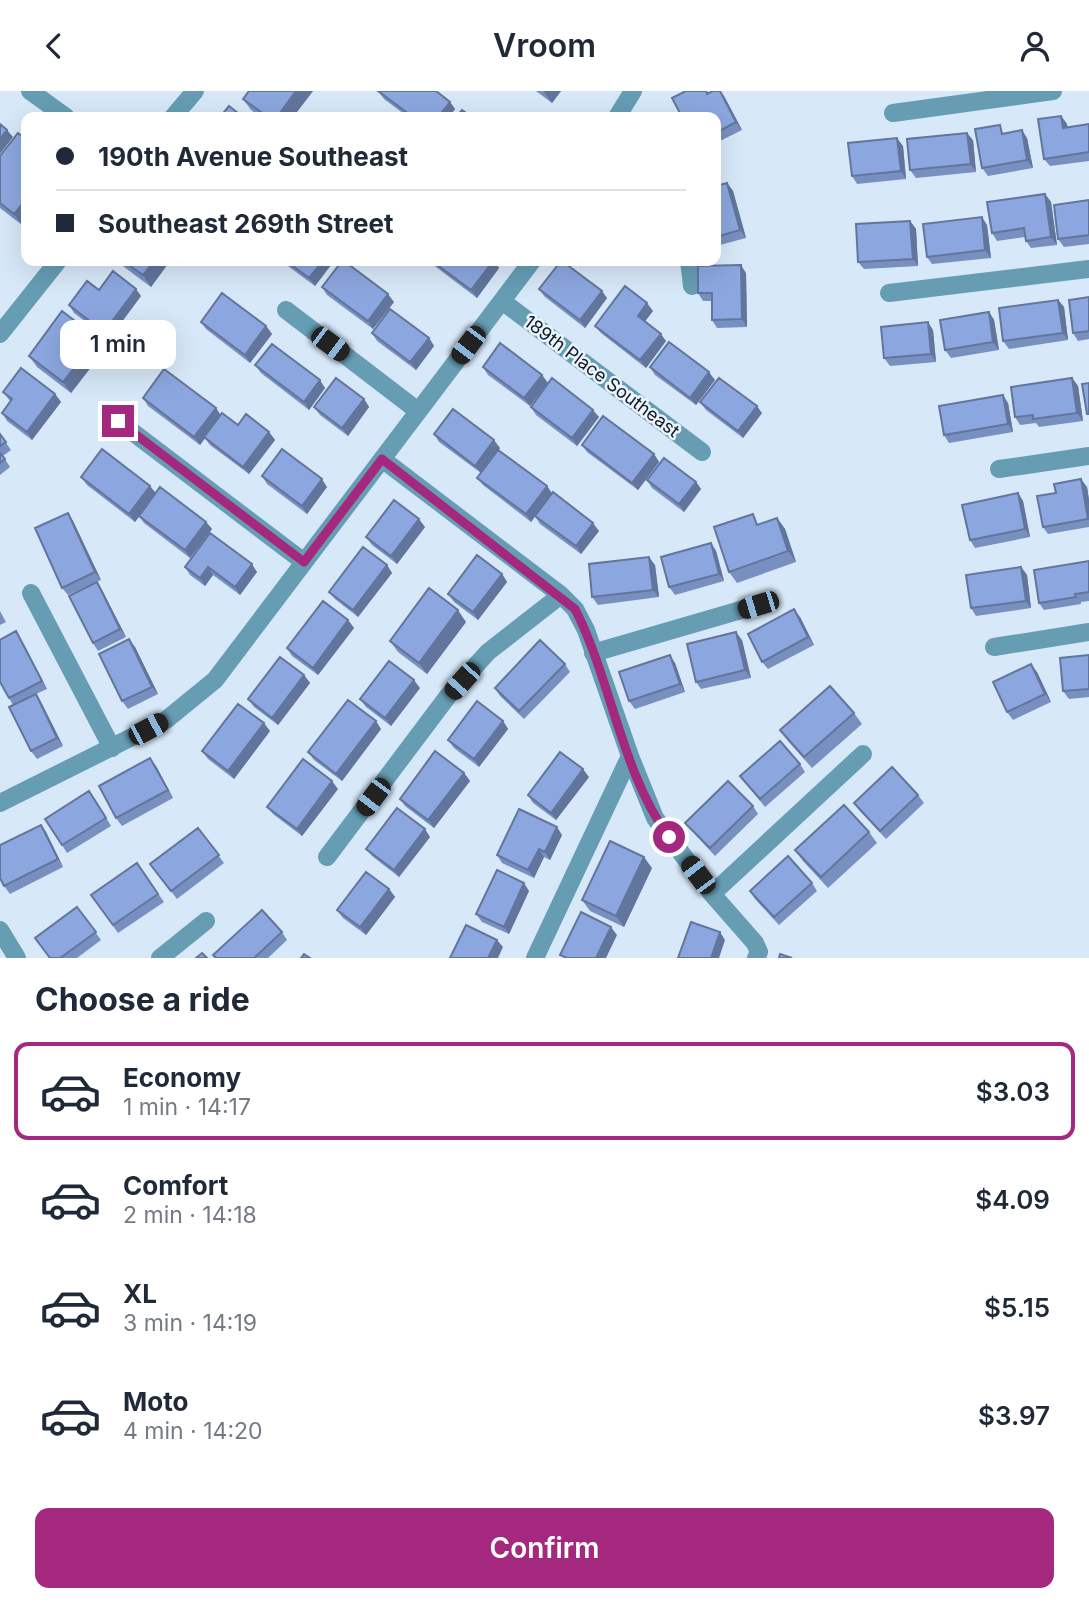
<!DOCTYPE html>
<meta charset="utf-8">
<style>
body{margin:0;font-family:Inter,sans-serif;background:#f2f2f3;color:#1f2937;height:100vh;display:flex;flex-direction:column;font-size:26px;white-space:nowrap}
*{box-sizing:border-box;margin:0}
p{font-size:23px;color:#747a83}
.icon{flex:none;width:38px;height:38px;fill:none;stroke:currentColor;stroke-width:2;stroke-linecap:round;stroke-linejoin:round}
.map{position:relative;height:867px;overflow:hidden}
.panel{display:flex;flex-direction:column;background:#fff;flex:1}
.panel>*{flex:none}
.hud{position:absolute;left:21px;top:21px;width:700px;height:154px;border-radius:14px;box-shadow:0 7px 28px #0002;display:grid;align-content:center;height:154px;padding:0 35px;background:#fff}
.end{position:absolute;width:32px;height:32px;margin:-16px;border:9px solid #a4297e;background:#fff;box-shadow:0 0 0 4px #fff}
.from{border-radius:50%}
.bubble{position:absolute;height:49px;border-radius:14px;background:#fff;box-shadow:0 7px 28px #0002;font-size:23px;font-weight:600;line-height:49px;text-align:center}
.car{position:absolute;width:21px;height:42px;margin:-21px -10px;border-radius:9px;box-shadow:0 0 5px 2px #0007;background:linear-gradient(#222 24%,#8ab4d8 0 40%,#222 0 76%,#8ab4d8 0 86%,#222 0)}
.hud b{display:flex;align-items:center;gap:24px;height:66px;font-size:26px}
.hud b+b{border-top:2px solid #e0e1e3}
.hud i{width:18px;height:18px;background:#1f2937}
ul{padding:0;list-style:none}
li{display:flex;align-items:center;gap:21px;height:98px;margin:0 14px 10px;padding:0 21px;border:4px solid transparent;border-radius:14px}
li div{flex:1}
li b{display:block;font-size:26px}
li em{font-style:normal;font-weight:600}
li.current{border-color:#a4297e}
li>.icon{width:63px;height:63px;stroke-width:1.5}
h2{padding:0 35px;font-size:32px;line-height:84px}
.primary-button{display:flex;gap:14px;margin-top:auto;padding:14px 35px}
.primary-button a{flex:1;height:80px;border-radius:14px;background:#a4297e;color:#fff;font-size:28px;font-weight:600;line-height:80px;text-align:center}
header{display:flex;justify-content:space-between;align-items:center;height:91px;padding:0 35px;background:#fff;font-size:32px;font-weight:600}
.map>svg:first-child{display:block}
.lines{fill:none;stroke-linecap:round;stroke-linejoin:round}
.minor{stroke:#669db3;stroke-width:18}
.wall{fill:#7890c0}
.shaded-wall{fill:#62759c}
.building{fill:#8ca7df;stroke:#62759c;stroke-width:2}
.route{stroke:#a4297e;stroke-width:9}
.labels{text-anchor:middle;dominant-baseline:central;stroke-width:5;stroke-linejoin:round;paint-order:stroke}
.street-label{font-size:18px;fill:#141b20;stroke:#eaf4fe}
</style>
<header><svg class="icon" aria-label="back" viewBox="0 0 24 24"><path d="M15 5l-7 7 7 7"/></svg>Vroom<svg class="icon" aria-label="person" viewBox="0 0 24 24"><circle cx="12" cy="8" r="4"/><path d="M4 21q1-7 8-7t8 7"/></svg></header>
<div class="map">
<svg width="1089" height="867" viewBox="0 0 1089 867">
<rect width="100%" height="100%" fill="#d7e8f8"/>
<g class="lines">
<path class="minor" d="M30,0L66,26
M893,22L1053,0
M173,26L195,0
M617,26L633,0
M689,170L692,195
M889,202L1089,178
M502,210L702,361
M286,219L418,320
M0,243L58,170
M118,330L304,471
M382,368L561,504L575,518L586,539L630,665L655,727L712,803L755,852L759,861L756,867
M999,378L1089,365
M31,502L112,657
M994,556L1089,541
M593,562L758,514
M0,712L166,629L215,589L532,170
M327,766L448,605L488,561L561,504
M712,803L863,663
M0,839L17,867
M160,867L206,830
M535,867L630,665"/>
</g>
<path class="wall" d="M313,0L293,26H261L251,19L243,8Z
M378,0L450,11L455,18L449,26H408L384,8Z
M536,0H561L552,12Z
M686,0H707L709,2L724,5L742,39L716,52V26H682Z
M1061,25L1067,33V36L1089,33V70L1050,75L1044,68Z
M1027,47L1033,77L988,85L982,77Z
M973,49L976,81L916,87L910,79Z
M903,55L906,88L857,93L852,85Z
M0,65L22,134L0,117Z
M727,92L733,100L746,147L716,155V95Z
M1045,103L1051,111L1057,154L1031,157L1026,150L1025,146L997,150L992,142Z
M1089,109V153L1064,156L1058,148Z
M910,130L916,138L918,175L864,178L858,171Z
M987,134L991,167L932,173L927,166Z
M116,170H170L151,196Z
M281,170H334L315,195Z
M428,170H494L499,177L477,207Z
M615,170H628L618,173Z
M746,182L747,236L717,237L712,229V210H703L698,202Z
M322,196L394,211L373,238L327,204Z
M539,198L607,207L585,237L545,206Z
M99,199L141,205L109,248L74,222L69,214Z
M1089,206V248L1078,250L1073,242Z
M1058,209L1064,216L1068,249L1009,258L1003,250Z
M653,220L645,230L666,250L646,277L601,242L595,235Z
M989,221L994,229L999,259L951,267L945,259Z
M201,231L266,235L272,243L250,272L206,238Z
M933,239L936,271L890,275L884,267Z
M372,242L429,247L434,255L416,279L377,250Z
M97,247L105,258L71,302L37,276L29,265Z
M255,274L325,297L309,319L261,282Z
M483,276L542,284L548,292L530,315L488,284Z
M650,276L715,289L696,314L655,284Z
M1072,287L1078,295L1083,330L1039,336L1036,332L1020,334L1015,326Z
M3,301L55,303L61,311L32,349L7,330L2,322L10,310Z
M143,307L216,317L221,325L238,334L269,341L275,349L249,383L210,354L205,347L200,354L148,315Z
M364,308L369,316L348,345L320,324L314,316Z
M700,311L762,322L743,347L706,319Z
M1008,312L1013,341L949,352L944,344Z
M531,316L599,326L577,355L536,324Z
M0,343L11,359L3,365L10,376L0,384Z
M434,343L500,357L499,359L547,395L552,402L599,440L581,463L540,433L535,425L531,431L483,394L477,387L481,382L439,351Z
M582,354L654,363L659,371L638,399L587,361Z
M262,385L327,396L307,423L267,393Z
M81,386L150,395L156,402L206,431L212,438L190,467L144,432L139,425L135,431L87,394Z
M647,389L696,391L701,398L684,421L652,397Z
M1087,396L1089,409V436L1048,443L1043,436Z
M1018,402L1023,410L1030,446L975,457L970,449Z
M777,427L785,438L796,471L737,492L729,481L760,433Z
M73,430L101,489L68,504L62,497Z
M425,436L397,473L372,454L366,446Z
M210,442L257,481L240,504L213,484L205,495L190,484L185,476Z
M711,452L716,460L724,490L675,504L669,496Z
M1089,470V510L1081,511V513L1044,519L1039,512Z
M387,474L392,482L358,526L335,508L329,501Z
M655,474L659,506L598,514L592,506Z
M1021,476L1027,484L1031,517L976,525L971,517Z
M502,483L507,491L478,529L454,511L448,503Z
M102,499L126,546L98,560L93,552Z
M0,520L6,531L0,534Z
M800,526L814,554L768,578L762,571Z
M348,529L354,537L318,584L292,565L287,557Z
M466,531L427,583L398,561L390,550Z
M21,548L47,598L36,603L41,611L63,655L37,668L31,660L13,614L9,607Z
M742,549L751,587L701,598L696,591Z
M135,556L158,603L128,618L122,610Z
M1089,564V606L1069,608L1063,600Z
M675,572L685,601L635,618L629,610Z
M565,573L570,581L524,628L500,605L495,597Z
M1037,581L1051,611L1013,629L1007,621Z
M304,584L310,592L278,634L254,616L248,608Z
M420,597L391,635L366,616L360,608Z
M854,622L862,633L812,677L788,650L780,639Z
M503,630L508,638L479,676L454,657L448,649Z
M381,638L342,690L314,669L308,661Z
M270,640L234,688L208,668L202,660Z
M800,673L805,681L765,716L740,685Z
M156,675L173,707L122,735L116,727Z
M464,682L470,690L434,737L405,715L400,708Z
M589,686L556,729L533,712L528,704Z
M338,698L302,745L273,723L267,716Z
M918,704L924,712L886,748L860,720L854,712Z
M95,708L111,735L67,762L62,754Z
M753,715L758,723L715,765L691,739L685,732Z
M41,734L46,741L63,776L10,803L4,795Z
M198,737L224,772L177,808L150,773Z
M869,741L877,752L828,797L803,770L795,759Z
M562,744L550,769L544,766L534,787L502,772L497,764Z
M430,746L399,786L372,765L366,758Z
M137,772L164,811L118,842L91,804Z
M652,777L624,836L590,820L582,809Z
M812,792L817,800L779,834L755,808L750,800Z
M389,798L395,806L366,844L343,827L337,819Z
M529,800L509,843L482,831L476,823Z
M77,816L101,849L77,867H50Z
M282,841L287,849L268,867H215Z"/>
<path class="shaded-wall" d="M296,0H313L293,26H277Z
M545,0H561L552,12L544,1Z
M721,0L724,5L742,39L736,31Z
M450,11L455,18L449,26H438Z
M1061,25L1067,33L1069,44L1063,37Z
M7,39L13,46L0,63V48Z
M1022,39L1027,47L1033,77L1027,69Z
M967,42L973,49L976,81L971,73Z
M897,47L903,55L906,88L901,80Z
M727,92L733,100L746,147L740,139Z
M1045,103L1051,111L1057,154L1051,146Z
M26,108V129L22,134L14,123Z
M982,126L987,134L991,167L985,159Z
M910,130L916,138L918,175L913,168Z
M154,170H170L151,196L143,184Z
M323,170H334L315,195L309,187Z
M494,170L499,177L477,207L471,199Z
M741,174L746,182L747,236L742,228Z
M136,198L141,205L109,248L104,241Z
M602,200L607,207L585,237L580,229Z
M388,203L394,211L373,238L368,230Z
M1058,209L1064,216L1068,249L1063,242Z
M647,212L653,220L643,233L638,225Z
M989,221L994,229L999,259L993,251Z
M928,231L933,239L936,271L931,263Z
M266,235L272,243L250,272L245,264Z
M661,243L666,250L646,277L640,269Z
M97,247L105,258L71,302L63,291Z
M429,247L434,255L416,279L410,271Z
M709,281L715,289L696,314L690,307Z
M542,284L548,292L530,315L524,307Z
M1072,287L1078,295L1083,330L1077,322Z
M320,289L325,297L309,319L304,311Z
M55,303L61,311L32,349L27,341Z
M1003,304L1008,312L1013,341L1008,333Z
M364,308L369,316L348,345L342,337Z
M757,315L762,322L743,347L738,340Z
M216,317L221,325L200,354L194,346Z
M593,319L599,326L577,355L572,347Z
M269,341L275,349L249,383L243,376Z
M494,349L500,357L481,382L475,375Z
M654,363L659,371L638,399L632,392Z
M322,388L327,396L307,423L302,415Z
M1081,388L1087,396L1089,409V429Z
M696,391L701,398L684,421L679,413Z
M150,395L156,403L135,431L129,423Z
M547,395L552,403L531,431L526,423Z
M1018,402L1023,410L1030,446L1025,438Z
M68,422L73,430L101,489L95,481Z
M777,427L785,438L796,471L788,460Z
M419,428L425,436L397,473L391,465Z
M206,431L212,438L190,467L185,459Z
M593,432L599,440L581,463L576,455Z
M711,452L716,460L724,490L719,483Z
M649,466L655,474L659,506L653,499Z
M252,473L257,481L240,504L235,496Z
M387,474L392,482L358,526L353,519Z
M208,476L213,484L205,495L200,487Z
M1021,476L1027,484L1031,517L1026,510Z
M502,483L507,491L478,529L473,521Z
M97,491L102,499L126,546L120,538Z
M794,518L800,526L814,554L808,546Z
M458,519L466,531L427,583L419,572Z
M348,529L354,537L318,584L313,577Z
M16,540L21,548L47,598L42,590Z
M736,541L742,549L751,587L745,579Z
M129,548L135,556L158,603L152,596Z
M670,564L675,572L685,601L680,593Z
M1031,573L1037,581L1051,611L1045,603Z
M304,584L310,592L278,634L272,627Z
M414,589L420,597L391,635L385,627Z
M36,603L41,611L63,655L57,647Z
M376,630L381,638L342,690L336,683Z
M503,630L508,638L479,676L474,668Z
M264,632L270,640L234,688L228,680Z
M150,667L156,675L173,707L168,699Z
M583,678L589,686L556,729L551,722Z
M464,682L470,690L434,737L428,729Z
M332,690L338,698L302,745L297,738Z
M41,734L46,741L63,776L58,768Z
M557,736L562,744L550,769L545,761Z
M425,738L430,746L399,786L394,779Z
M539,758L544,766L534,787L528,779Z
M644,766L652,777L624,836L616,825Z
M524,792L529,800L509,843L504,836Z
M389,798L395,806L366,844L360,836Z
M611,836L617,844L606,867H596Z
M720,841L725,849L719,867H711Z
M497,849L503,856L498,867H488Z"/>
<path class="building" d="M249,0H296L277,26H268L243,8Z
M378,0H436L450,11L438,26H413Z
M686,0H706L707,3L713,0H720L736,31L716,42V26H693L692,24L689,26H682L672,7Z
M229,15L243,26H220Z
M462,19L472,26H456Z
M1061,25L1063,37L1089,33V61L1044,68L1038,28Z
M0,33L7,39L0,48Z
M1000,34L1002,43L1022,39L1027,69L982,77L975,38Z
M18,42L26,48V108L14,123L0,112V65Z
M967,42L971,73L910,79L907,48Z
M897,47L901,80L852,85L848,52Z
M727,92L740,139L716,146V95Z
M1045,103L1051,146L1026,150L1024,137L992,142L987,111Z
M1089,109V144L1058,148L1054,114Z
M982,126L985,159L927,166L923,133Z
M910,130L913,168L858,171L856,133Z
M123,170H154L143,184Z
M286,170H323L309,187Z
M342,170H344L388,203L368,230L322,196Z
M432,170H493L471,199Z
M561,170H562L602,200L580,229L539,198Z
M741,174L742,228L712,229V202H698V175Z
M113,180L136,198L104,241L69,214L87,190L99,199Z
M625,195L647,212L638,225L661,243L640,269L595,235Z
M222,202L266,235L245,264L201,231Z
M1089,206V240L1073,242L1069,209Z
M1058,209L1063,242L1003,250L999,217Z
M390,218L429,247L410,271L372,242Z
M62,220L97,247L63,291L29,265Z
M989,221L993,251L945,259L940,229Z
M928,231L931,263L884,267L881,236Z
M669,251L709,281L690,307L650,276Z
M500,252L542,284L524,307L483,276Z
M272,253L320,289L304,311L255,274Z
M21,277L55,303L27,341L2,322L12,308L3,301Z
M164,278L216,317L194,346L143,307Z
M336,287L364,308L342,337L314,316Z
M552,287L593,319L572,347L531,316Z
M719,287L757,315L738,340L700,311Z
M1072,287L1077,322L1033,328V324L1015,326L1011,296Z
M1089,292V323H1087L1082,293Z
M1003,304L1008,333L944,344L939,315Z
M453,318L494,349L475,375L434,343Z
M222,322L238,334L246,323L269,341L243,376L204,346Z
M603,325L654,363L632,392L582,354Z
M0,343L6,351L0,355Z
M102,358L150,395L129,423L81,386Z
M282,358L322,388L302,415L262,385Z
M498,359L547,395L526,423L477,387Z
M0,362L5,368L0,372Z
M664,367L696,391L679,413L647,389Z
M1081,388L1088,428L1043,436L1037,405L1056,402L1054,393Z
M160,396L206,431L185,459L139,425Z
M553,401L593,432L576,455L535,425Z
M1018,402L1025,438L970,449L962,414Z
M394,409L419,428L391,465L366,446Z
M68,422L95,481L62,497L35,437Z
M753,423L757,434L777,427L788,460L729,481L714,436Z
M210,442L252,473L235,496L208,476L200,487L185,476Z
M711,452L719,483L669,496L661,466Z
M363,456L387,474L353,519L329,501Z
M477,464L502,483L473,521L448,503Z
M649,466L653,499L592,506L589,473Z
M1089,470V501L1075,503L1076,506L1039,512L1034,479Z
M1021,476L1026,510L971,517L966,484Z
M97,491L120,538L93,552L69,505Z
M429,497L458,519L419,572L390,550Z
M323,510L348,529L313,577L287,557Z
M794,518L808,546L762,571L748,543Z
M16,540L42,590L9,607L0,591V549Z
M736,541L745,579L696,591L687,553Z
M129,548L152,596L122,610L99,563Z
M540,549L565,573L519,620L495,597Z
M670,564L680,593L629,610L619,581Z
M1089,564V598L1063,600L1060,567Z
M280,566L304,584L272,627L248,608Z
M389,570L414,589L385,627L360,608Z
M1031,573L1045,603L1007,621L993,591Z
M830,595L854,622L804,666L780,639Z
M36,603L57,647L31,660L9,616Z
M348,609L376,630L336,683L308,661Z
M477,610L503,630L474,668L448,649Z
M238,613L264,632L228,680L202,660Z
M780,650L800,673L760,708L740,685Z
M435,660L464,682L428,729L400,708Z
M560,661L583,678L551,722L528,704Z
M150,667L168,699L116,727L99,695Z
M303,668L332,690L297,738L267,716Z
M892,676L918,704L880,740L854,712Z
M728,690L753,715L710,757L685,732Z
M89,700L106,727L62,754L45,728Z
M844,714L869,741L821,786L795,759Z
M397,717L425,738L394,779L366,758Z
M519,718L557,736L545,761L539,758L528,779L497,764Z
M41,734L58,768L4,795L0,787V754Z
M198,737L219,764L171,800L150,773Z
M610,750L644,766L616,825L582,809Z
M788,765L812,792L774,826L750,800Z
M137,772L158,803L113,834L91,804Z
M497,779L524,792L504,836L476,823Z
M366,781L389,798L360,836L337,819Z
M77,816L96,841L60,867H50L35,847Z
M262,819L282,841L254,867H216L213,864Z
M581,821L611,836L596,867H567L560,864Z
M691,831L720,841L711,867H678Z
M466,834L497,849L488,867H450Z
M202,862L207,867H196Z
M304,863L310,867H301Z
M780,863L792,867H779Z"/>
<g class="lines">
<path class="route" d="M118,330L304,471L382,368L575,518C611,588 622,683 669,746"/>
</g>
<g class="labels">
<g class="street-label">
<text transform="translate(602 285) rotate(37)">189th Place Southeast</text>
</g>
</g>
</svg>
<i class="end from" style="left:669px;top:746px"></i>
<i class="end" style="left:118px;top:330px"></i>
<div class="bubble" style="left:60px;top:229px;width:116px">1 min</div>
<i class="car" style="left:330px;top:253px;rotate:127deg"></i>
<i class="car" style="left:468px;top:254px;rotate:217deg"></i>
<i class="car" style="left:758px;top:514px;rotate:253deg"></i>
<i class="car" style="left:462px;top:590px;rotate:222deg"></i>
<i class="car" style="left:148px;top:638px;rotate:62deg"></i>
<i class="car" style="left:373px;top:706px;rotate:217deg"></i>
<i class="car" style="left:698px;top:784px;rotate:323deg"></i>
<div class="hud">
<b><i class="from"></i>190th Avenue Southeast</b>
<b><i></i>Southeast 269th Street</b>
</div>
</div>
<section class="panel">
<h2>Choose a ride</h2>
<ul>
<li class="current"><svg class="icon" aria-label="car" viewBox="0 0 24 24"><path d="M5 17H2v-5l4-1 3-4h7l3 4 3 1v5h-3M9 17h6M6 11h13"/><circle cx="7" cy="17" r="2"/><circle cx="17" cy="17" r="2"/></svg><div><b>Economy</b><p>1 min · 14:17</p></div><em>$3.03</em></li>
<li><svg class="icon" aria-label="car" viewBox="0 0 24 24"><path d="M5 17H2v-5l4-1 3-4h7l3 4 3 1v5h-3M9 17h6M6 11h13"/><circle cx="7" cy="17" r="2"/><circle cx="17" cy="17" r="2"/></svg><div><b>Comfort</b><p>2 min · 14:18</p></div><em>$4.09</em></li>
<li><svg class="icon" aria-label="car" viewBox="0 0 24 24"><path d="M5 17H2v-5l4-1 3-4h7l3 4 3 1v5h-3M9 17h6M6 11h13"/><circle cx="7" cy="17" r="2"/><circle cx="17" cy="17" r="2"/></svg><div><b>XL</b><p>3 min · 14:19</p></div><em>$5.15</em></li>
<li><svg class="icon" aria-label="car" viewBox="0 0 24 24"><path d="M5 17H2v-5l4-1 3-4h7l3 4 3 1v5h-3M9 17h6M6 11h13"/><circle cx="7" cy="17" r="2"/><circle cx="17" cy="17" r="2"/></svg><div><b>Moto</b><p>4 min · 14:20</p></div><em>$3.97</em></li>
</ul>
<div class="primary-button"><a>Confirm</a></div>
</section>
